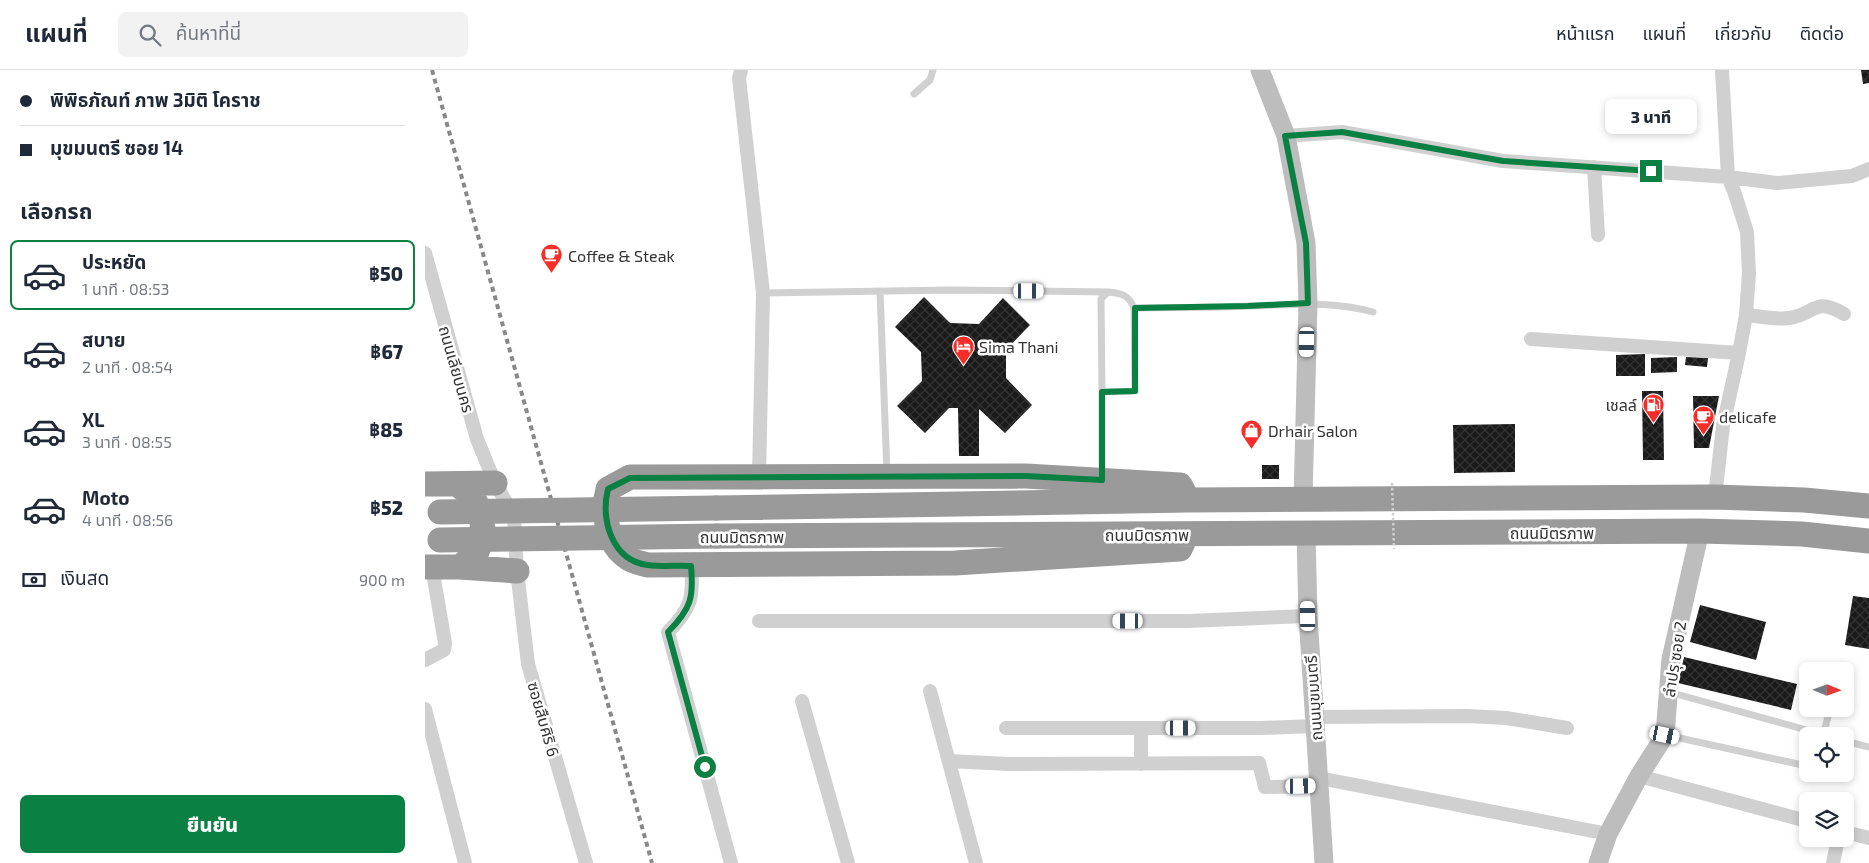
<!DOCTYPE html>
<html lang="th">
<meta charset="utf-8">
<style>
body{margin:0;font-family:"Exo 2","Noto Sans Thai",sans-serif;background:#f2f2f3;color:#1f2937;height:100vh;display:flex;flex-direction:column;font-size:19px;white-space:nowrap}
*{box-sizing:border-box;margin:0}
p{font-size:16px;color:#747a83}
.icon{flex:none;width:28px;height:28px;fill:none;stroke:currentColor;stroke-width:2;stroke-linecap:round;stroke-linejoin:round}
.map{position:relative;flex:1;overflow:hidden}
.details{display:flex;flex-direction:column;background:#fff;width:425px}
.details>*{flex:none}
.guide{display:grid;align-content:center;height:110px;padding:0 20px;background:#fff}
.needle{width:32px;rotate:91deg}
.tools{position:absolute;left:1374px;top:592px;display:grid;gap:10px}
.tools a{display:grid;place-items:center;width:55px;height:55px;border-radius:8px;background:#fff;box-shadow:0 2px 8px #0003;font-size:25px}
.end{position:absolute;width:22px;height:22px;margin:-11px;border:6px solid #0b8043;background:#fff;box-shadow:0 0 0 2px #fff}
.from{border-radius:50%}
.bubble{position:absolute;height:35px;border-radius:8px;background:#fff;box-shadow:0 2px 8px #0003;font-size:16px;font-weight:800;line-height:35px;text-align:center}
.car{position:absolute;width:15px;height:30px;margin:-15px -8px;border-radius:6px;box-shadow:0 0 4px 1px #0007;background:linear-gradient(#fff 24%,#345 0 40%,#fff 0 76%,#345 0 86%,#fff 0)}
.guide b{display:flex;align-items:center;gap:18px;height:48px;font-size:19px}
.guide b+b{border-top:1px solid #e0e1e3}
.guide i{width:12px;height:12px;background:#1f2937}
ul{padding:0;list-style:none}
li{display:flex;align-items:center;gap:15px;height:70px;margin:0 10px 8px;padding:0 10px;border:2px solid transparent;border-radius:8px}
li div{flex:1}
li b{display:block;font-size:19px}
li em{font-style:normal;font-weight:800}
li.current{border-color:#0b8043}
li>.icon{width:45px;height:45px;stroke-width:1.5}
h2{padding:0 20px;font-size:22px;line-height:60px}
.pay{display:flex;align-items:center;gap:12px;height:55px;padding:0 20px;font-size:19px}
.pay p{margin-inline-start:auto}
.primary-button{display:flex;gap:10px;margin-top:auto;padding:10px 20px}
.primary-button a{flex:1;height:58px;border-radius:8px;background:#0b8043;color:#fff;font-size:20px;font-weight:800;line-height:58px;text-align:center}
header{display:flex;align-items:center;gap:30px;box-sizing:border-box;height:70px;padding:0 25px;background:#fff;border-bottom:1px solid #e0e1e3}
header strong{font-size:24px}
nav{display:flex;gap:28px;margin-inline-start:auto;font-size:18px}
.search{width:350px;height:45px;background:#f2f2f3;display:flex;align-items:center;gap:12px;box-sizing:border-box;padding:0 18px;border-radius:8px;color:#747a83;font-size:19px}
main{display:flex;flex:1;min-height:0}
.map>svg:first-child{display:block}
.building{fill:url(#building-cross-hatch)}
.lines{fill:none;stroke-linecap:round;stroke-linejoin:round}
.lane{stroke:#d0d0d0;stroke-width:7}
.street{stroke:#d0d0d0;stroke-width:14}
.secondary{stroke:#bdbdbd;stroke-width:19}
.highway{stroke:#9a9a9a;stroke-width:25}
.rail{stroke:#888;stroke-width:4;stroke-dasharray:5 4;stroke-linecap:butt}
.path-bridge{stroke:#d0d0d0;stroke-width:2.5;stroke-dasharray:2.5 2.5;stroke-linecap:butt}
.highway-bridge{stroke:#9a9a9a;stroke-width:25}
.route{stroke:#0b8043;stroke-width:6}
.labels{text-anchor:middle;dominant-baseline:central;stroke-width:5;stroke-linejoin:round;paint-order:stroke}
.poi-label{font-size:16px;fill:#333;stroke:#fff;text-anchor:start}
.street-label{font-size:16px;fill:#333;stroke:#fff}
</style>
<header>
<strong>แผนที่</strong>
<div class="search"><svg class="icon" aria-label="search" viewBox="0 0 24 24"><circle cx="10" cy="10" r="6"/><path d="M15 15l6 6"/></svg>ค้นหาที่นี่</div>
<nav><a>หน้าแรก</a><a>แผนที่</a><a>เกี่ยวกับ</a><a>ติดต่อ</a></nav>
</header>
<main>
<section class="details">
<div class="guide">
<b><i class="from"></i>พิพิธภัณท์ ภาพ 3มิติ โคราช</b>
<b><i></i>มุขมนตรี ซอย 14</b>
</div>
<h2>เลือกรถ</h2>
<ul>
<li class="current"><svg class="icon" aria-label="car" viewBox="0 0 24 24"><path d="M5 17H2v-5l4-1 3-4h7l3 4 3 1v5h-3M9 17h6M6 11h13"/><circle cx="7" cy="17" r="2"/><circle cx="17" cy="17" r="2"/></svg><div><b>ประหยัด</b><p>1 นาที · 08:53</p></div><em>฿50</em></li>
<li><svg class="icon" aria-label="car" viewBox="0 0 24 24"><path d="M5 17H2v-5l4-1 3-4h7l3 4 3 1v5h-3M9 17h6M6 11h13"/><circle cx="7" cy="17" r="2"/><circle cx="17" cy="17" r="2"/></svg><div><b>สบาย</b><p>2 นาที · 08:54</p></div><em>฿67</em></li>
<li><svg class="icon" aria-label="car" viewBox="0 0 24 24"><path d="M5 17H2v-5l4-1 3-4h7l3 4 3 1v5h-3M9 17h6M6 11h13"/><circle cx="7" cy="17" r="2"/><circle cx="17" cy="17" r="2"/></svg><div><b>XL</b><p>3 นาที · 08:55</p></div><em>฿85</em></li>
<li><svg class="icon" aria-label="car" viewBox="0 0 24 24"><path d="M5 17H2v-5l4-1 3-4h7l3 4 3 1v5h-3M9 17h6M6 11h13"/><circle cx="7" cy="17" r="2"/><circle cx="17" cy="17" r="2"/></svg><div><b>Moto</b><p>4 นาที · 08:56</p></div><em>฿52</em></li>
</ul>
<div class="pay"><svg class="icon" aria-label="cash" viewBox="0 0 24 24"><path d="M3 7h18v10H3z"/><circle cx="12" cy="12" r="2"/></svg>เงินสด<p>900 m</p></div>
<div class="primary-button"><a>ยืนยัน</a></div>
</section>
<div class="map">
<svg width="1444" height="793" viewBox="0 0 1444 793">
<defs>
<pattern id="building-cross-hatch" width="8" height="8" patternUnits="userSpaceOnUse" patternTransform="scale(1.25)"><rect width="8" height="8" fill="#1a1a1a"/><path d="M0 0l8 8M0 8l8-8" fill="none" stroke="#333"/></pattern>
</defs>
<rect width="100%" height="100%" fill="#fff"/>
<path class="building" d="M1436,0H1444V13L1438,14Z
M499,227L525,253L554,254L578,228L605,255L581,280V308L607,335L580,363L554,339V386H534L533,338H524L500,363L472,336L497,311L496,282L470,257Z
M1220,284V306H1191V285Z
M1252,287V302L1226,303V288Z
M1261,287L1283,288L1282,297L1260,295Z
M1217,321H1238L1239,390H1218Z
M1268,326H1294L1284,378H1269Z
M1090,354V402L1029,403L1028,355Z
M837,395H854V409H837Z
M1428,526L1444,528V579L1420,575Z
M1275,535L1341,552L1331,590L1265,572Z
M1259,587L1372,614L1366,640L1253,613Z"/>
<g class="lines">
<path class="lane" d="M489,24L505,10L508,0
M455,221L462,403
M338,223L526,220L683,222
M677,322L676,229L683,222C696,223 704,225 709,238
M677,407V322L710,321L709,238C747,237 786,238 824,236C868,235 905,230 948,242
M1413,601L1414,599
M1244,622L1403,666
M1241,665L1382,696
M1398,666L1405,639
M1420,671L1444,677"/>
<path class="street" d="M316,0L314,8L338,223L334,406
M861,66L917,62L1078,91L1303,107L1352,113L1427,106L1444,99
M1169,97L1173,165
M0,183L52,369L70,413L89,446L92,501L103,594L161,793
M1321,245C1334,246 1350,250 1364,248C1390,245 1389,226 1419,244
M1106,269L1314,283
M1290,427L1298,356L1314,283L1321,245L1324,203L1322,162L1309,121L1303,107L1297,0
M266,496C269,527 266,539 243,562L306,793
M334,551H763L883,546
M0,590L19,580L20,573L7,497
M505,621L551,793
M377,631L423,793
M0,639L40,793
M889,647L1043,646L1081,648L1142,658
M581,658H836L889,656
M524,691L584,694L834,693L840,717L894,716
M716,694V658
M1214,706L1382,751
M894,708L1183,764
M1420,762L1444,768
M1408,793L1413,769"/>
<path class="secondary" d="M835,0L861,66L881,173L883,233L878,429
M881,464L883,546L899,793
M1173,793L1183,764L1214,706L1240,665L1246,589L1275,461"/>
<path class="highway" d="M0,414L70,413
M32,414L45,424L56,441L58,463L52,482L35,497
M291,438L763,430L1290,427L1379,430L1444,436
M762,464L755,479L530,493L222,495C216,493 208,492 203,488C181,474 177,441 183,419L205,407L601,406L755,415L763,430
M292,466L1275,461L1377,464L1444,471
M0,497H35L92,501"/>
<path class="rail" d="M7,0L227,793"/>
<path class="path-bridge" d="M967,413L969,479"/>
<path class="highway-bridge" d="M15,442L291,438
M15,470L292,466"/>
</g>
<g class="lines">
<path class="route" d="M280,697L243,562C266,539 269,527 266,496C252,495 237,497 223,495C187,491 175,449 183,419L205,408L601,406L677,410V322L710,321V238L823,236L883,233L881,173L860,66L917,62L1078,91L1226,101"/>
</g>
<defs>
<symbol id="cafe-pin" viewBox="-11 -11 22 30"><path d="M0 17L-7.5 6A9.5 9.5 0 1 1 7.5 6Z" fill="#f62d29" stroke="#fff"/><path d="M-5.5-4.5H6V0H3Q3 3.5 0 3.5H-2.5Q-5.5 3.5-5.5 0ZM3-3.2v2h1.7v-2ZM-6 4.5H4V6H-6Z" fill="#fff"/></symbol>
<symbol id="hotel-pin" viewBox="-11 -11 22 30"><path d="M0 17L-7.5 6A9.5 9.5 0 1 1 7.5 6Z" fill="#f62d29" stroke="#fff"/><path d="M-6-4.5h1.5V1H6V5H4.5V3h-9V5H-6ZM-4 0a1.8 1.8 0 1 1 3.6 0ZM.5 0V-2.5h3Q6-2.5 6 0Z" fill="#fff"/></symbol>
<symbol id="fuel-pin" viewBox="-11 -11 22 30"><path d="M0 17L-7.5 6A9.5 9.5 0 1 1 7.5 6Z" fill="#f62d29" stroke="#fff"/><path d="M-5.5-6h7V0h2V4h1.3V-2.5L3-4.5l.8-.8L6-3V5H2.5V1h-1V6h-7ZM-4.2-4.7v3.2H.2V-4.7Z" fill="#fff"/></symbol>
<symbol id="shop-pin" viewBox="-11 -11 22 30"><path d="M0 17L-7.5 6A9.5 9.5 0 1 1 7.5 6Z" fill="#f62d29" stroke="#fff"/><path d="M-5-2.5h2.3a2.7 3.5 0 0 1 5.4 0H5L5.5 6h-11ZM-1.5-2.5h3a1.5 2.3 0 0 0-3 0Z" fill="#fff"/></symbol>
</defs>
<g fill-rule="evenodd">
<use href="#cafe-pin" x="114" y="172" width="25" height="34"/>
<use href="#hotel-pin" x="526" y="264" width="25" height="34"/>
<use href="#fuel-pin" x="1216" y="322" width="25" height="34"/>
<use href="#cafe-pin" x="1266" y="334" width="25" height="34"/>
<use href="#shop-pin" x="814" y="348" width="25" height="34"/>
</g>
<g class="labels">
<g class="poi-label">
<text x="143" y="185">Coffee &amp; Steak</text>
<text x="554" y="276">Sima Thani</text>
<text x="1212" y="334" text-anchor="end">เชลล์</text>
<text x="1294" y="346">delicafe</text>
<text x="843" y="360">Drhair Salon</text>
</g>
<g class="street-label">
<text transform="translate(32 299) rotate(74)">ถนนเลียบนคร</text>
<text x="1127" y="462">ถนนมิตรภาพ</text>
<text x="722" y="464">ถนนมิตรภาพ</text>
<text x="317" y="466">ถนนมิตรภาพ</text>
<text transform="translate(1249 589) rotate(-81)">ลำปรุ ซอย 2</text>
<text transform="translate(888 628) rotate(-94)">ถนนมุขมนตรี</text>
<text transform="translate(119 649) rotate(74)">ซอยสืบศิริ 6</text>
</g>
</g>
</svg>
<div class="tools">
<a><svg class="needle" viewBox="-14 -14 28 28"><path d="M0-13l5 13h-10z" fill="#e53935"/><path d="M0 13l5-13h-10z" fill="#747a83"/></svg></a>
<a><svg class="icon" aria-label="locate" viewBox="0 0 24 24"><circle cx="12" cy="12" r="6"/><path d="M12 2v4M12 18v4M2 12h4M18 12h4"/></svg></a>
<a><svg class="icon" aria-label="layers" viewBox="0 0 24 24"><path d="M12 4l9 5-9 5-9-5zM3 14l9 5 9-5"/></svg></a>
</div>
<i class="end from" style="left:280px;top:697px"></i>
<i class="end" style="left:1226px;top:101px"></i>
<div class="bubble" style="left:1180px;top:29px;width:92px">3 นาที</div>
<i class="car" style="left:604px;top:221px;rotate:90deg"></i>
<i class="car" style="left:882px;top:272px;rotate:181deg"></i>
<i class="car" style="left:883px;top:546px;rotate:359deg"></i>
<i class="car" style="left:703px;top:551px;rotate:270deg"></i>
<i class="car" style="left:756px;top:658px;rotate:90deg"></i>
<i class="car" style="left:1240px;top:665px;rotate:102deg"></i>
<i class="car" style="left:876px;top:716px;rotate:89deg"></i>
</div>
</main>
